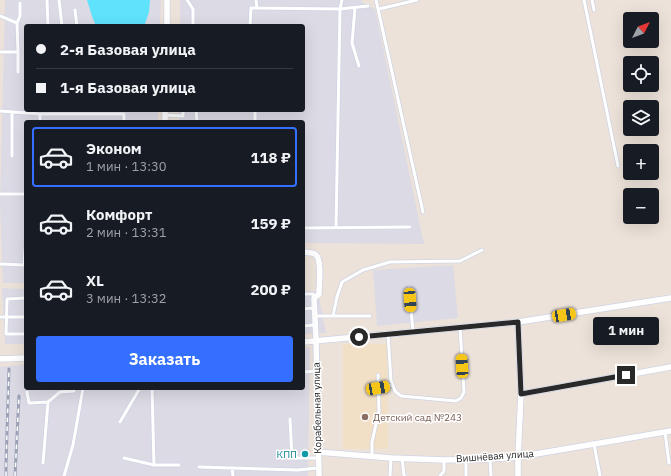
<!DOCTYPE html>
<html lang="ru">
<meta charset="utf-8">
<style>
body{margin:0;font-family:"IBM Plex Sans",sans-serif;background:#242831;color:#f1f3f6;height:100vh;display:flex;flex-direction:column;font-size:15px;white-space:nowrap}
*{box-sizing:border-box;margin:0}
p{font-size:13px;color:#9ea1a6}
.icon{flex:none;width:22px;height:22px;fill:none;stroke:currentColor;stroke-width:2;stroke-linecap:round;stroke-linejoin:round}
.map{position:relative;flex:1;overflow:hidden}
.details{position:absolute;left:24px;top:120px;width:281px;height:270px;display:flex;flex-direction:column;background:#171b24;border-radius:4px;box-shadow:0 4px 16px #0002}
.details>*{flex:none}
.banner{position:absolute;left:24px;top:24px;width:281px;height:88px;border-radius:4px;box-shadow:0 4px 16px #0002;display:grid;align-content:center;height:88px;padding:0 12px;background:#171b24}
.needle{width:26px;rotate:48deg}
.tools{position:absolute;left:623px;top:12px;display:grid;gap:8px}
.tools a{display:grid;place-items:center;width:36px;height:36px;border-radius:4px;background:#171b24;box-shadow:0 4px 16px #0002;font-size:20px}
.end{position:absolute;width:18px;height:18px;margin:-9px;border:5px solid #292929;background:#fff;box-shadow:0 0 0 2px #fff}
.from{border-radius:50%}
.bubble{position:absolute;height:28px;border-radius:4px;background:#171b24;box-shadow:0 4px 16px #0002;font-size:13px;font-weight:700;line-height:28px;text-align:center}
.car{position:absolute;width:12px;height:24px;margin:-12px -6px;border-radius:5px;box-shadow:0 0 3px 1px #0007;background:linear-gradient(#f5c518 24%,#345 0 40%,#f5c518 0 76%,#345 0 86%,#f5c518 0)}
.banner b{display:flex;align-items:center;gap:14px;height:38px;font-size:15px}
.banner b+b{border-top:1px solid #363941}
.banner i{width:10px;height:10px;background:#f1f3f6}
ul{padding:7px 0 0;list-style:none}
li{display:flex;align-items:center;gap:12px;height:60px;margin:0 8px 6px;padding:0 4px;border:2px solid transparent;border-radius:4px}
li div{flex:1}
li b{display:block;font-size:15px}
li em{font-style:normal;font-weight:700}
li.current{border-color:#346fff}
li>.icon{width:36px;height:36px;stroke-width:1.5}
.primary-button{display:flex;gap:8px;margin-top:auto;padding:8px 12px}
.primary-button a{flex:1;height:46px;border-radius:4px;background:#346fff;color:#fff;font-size:16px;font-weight:700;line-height:46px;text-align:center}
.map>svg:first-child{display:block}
.industrial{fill:#dcdae4}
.education{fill:#f1dfc6}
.water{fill:#5fe2fc}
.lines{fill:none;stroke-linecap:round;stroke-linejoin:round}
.service-casing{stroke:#ced4e4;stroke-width:4.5}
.minor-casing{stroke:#ced4e4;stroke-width:7}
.service{stroke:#fff;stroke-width:3}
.minor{stroke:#fff;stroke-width:5.5}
.rail-casing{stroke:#9ba2b6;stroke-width:3}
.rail{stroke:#fff;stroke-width:1.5;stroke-dasharray:4.5;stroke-linecap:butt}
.route{stroke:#292929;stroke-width:5}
.education-dot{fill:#8d6e63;stroke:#fff;stroke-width:1.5}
.culture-dot{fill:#0f9aa8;stroke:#fff;stroke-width:1.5}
.labels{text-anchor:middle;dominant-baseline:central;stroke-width:3;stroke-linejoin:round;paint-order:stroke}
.street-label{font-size:10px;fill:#292929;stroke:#fff}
.education-label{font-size:10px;fill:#785e54;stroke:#fff;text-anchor:start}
.culture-label{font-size:10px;fill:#0d838f;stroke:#fff;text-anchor:end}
</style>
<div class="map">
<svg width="671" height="476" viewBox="0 0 671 476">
<rect width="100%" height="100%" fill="#ede2d9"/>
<path class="industrial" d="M5,0H161L160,26H26V110H158V122H26V283H3L0,204Z
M180,0H362V2L375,9L424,244L303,243V122H179V110H303V26H180Z
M453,265L458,318L377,326L373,270Z
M2,288L26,289V344H5Z
M303,291L318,292L326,333L303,334Z
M310,347L308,476H0V367L26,364V388H303V348Z"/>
<path class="education" d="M343,344H387L388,449H343Z"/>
<path class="water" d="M87,0H150L149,12L145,24L141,26H96L92,16Z"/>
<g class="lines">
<defs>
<path id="service" d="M47,0L48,26
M59,0L62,26
M187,0L193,9V26
M376,0L423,212
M584,0L618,166
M592,0L594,10
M257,8L340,9L368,6
M355,8L352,43L359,66
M379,9L417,0
M75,10L77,26
M0,16L17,23
M250,26L251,8H257L256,0
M0,52H18
M18,72V52L17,23L20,16V3
M196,110L197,122
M255,110V122
M0,111L40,114V122
M40,114H124V122
M165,115L183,116V110
M12,156V112
M0,194H26
M303,228L410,227
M336,228L340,9L342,0
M0,264L24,265L26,238
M409,288L413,331
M303,294H313L314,298
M26,298L7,299L6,334H26
M303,309L314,308
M315,316H370
M333,316L337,297L342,282L363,270L390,262L460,261L482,250
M0,317H26
M303,326L315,325
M388,334L391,381L395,391L401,396L456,401L461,398L464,392L460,327
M303,372L317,371
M152,388L154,465
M378,388L393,385
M27,392L29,403L48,402
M290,419L292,458H318
M120,422L140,388
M665,432L669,463
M594,444L600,476
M372,456V442L379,411L378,375
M124,458L154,465H179
M402,458L404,475L405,476
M490,459L491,476
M43,463L48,402L60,392L74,391V388
M199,467L298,470L318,468
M232,468L233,476
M64,476L73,445L83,388
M390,476L391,458
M440,476L444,471V460
M466,476V460"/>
<path id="minor" d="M167,0V26
M165,122V110
M303,252C307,253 313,252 316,255C322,260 319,285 319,294L314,298L316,341L319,476
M303,342L518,322L671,298
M0,359L26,358
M521,394L671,367
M318,452L391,458L444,460L490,459L518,457L671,431
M518,476V457L521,394L518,322"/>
</defs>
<use href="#service" class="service-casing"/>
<use href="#minor" class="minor-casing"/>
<use href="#service" class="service"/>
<use href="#minor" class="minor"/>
<defs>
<path id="rail" d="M6,476V464L9,369
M15,476L19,396"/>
</defs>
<use href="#rail" class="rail-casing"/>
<use href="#rail" class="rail"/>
</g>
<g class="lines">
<path class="route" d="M359,337L518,322L521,394L626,375"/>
</g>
<circle class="education-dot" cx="365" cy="417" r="4"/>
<circle class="culture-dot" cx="305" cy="454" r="4"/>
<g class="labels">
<g class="street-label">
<text transform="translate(317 408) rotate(-91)">Корабельная улица</text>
<text transform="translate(495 456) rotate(-4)">Вишнёвая улица</text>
</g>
<g class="education-label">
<text x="373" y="417">Детский сад №243</text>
</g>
<g class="culture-label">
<text x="297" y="454">КПП</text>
</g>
</g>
</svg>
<div class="tools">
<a><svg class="needle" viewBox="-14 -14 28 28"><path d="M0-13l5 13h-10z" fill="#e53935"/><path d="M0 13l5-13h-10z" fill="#9ea1a6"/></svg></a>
<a><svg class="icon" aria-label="locate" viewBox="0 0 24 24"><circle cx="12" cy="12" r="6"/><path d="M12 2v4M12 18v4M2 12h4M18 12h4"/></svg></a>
<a><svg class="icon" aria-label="layers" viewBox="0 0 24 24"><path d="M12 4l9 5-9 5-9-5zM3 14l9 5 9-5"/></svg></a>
<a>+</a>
<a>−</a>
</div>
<i class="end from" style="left:359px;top:337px"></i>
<i class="end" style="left:626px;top:375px"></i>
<div class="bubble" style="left:593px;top:317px;width:66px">1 мин</div>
<i class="car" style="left:410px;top:300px;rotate:176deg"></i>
<i class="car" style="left:564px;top:315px;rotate:81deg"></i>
<i class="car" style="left:462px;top:366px;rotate:357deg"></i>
<i class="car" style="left:378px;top:388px;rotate:80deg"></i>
<div class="banner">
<b><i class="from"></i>2-я Базовая улица</b>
<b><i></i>1-я Базовая улица</b>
</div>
<section class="details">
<ul>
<li class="current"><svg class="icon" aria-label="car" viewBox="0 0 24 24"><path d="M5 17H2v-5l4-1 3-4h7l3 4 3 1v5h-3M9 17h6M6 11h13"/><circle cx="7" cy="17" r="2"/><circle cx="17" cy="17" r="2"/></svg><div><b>Эконом</b><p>1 мин · 13:30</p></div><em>118 ₽</em></li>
<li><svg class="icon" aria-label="car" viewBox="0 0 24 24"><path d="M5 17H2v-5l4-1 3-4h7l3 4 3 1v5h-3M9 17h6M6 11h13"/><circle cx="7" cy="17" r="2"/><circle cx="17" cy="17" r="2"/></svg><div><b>Комфорт</b><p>2 мин · 13:31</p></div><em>159 ₽</em></li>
<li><svg class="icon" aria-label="car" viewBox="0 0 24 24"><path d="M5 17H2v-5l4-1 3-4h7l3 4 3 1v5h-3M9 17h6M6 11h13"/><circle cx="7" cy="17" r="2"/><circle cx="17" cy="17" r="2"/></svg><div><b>XL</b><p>3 мин · 13:32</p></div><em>200 ₽</em></li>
</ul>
<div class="primary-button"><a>Заказать</a></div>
</section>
</div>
